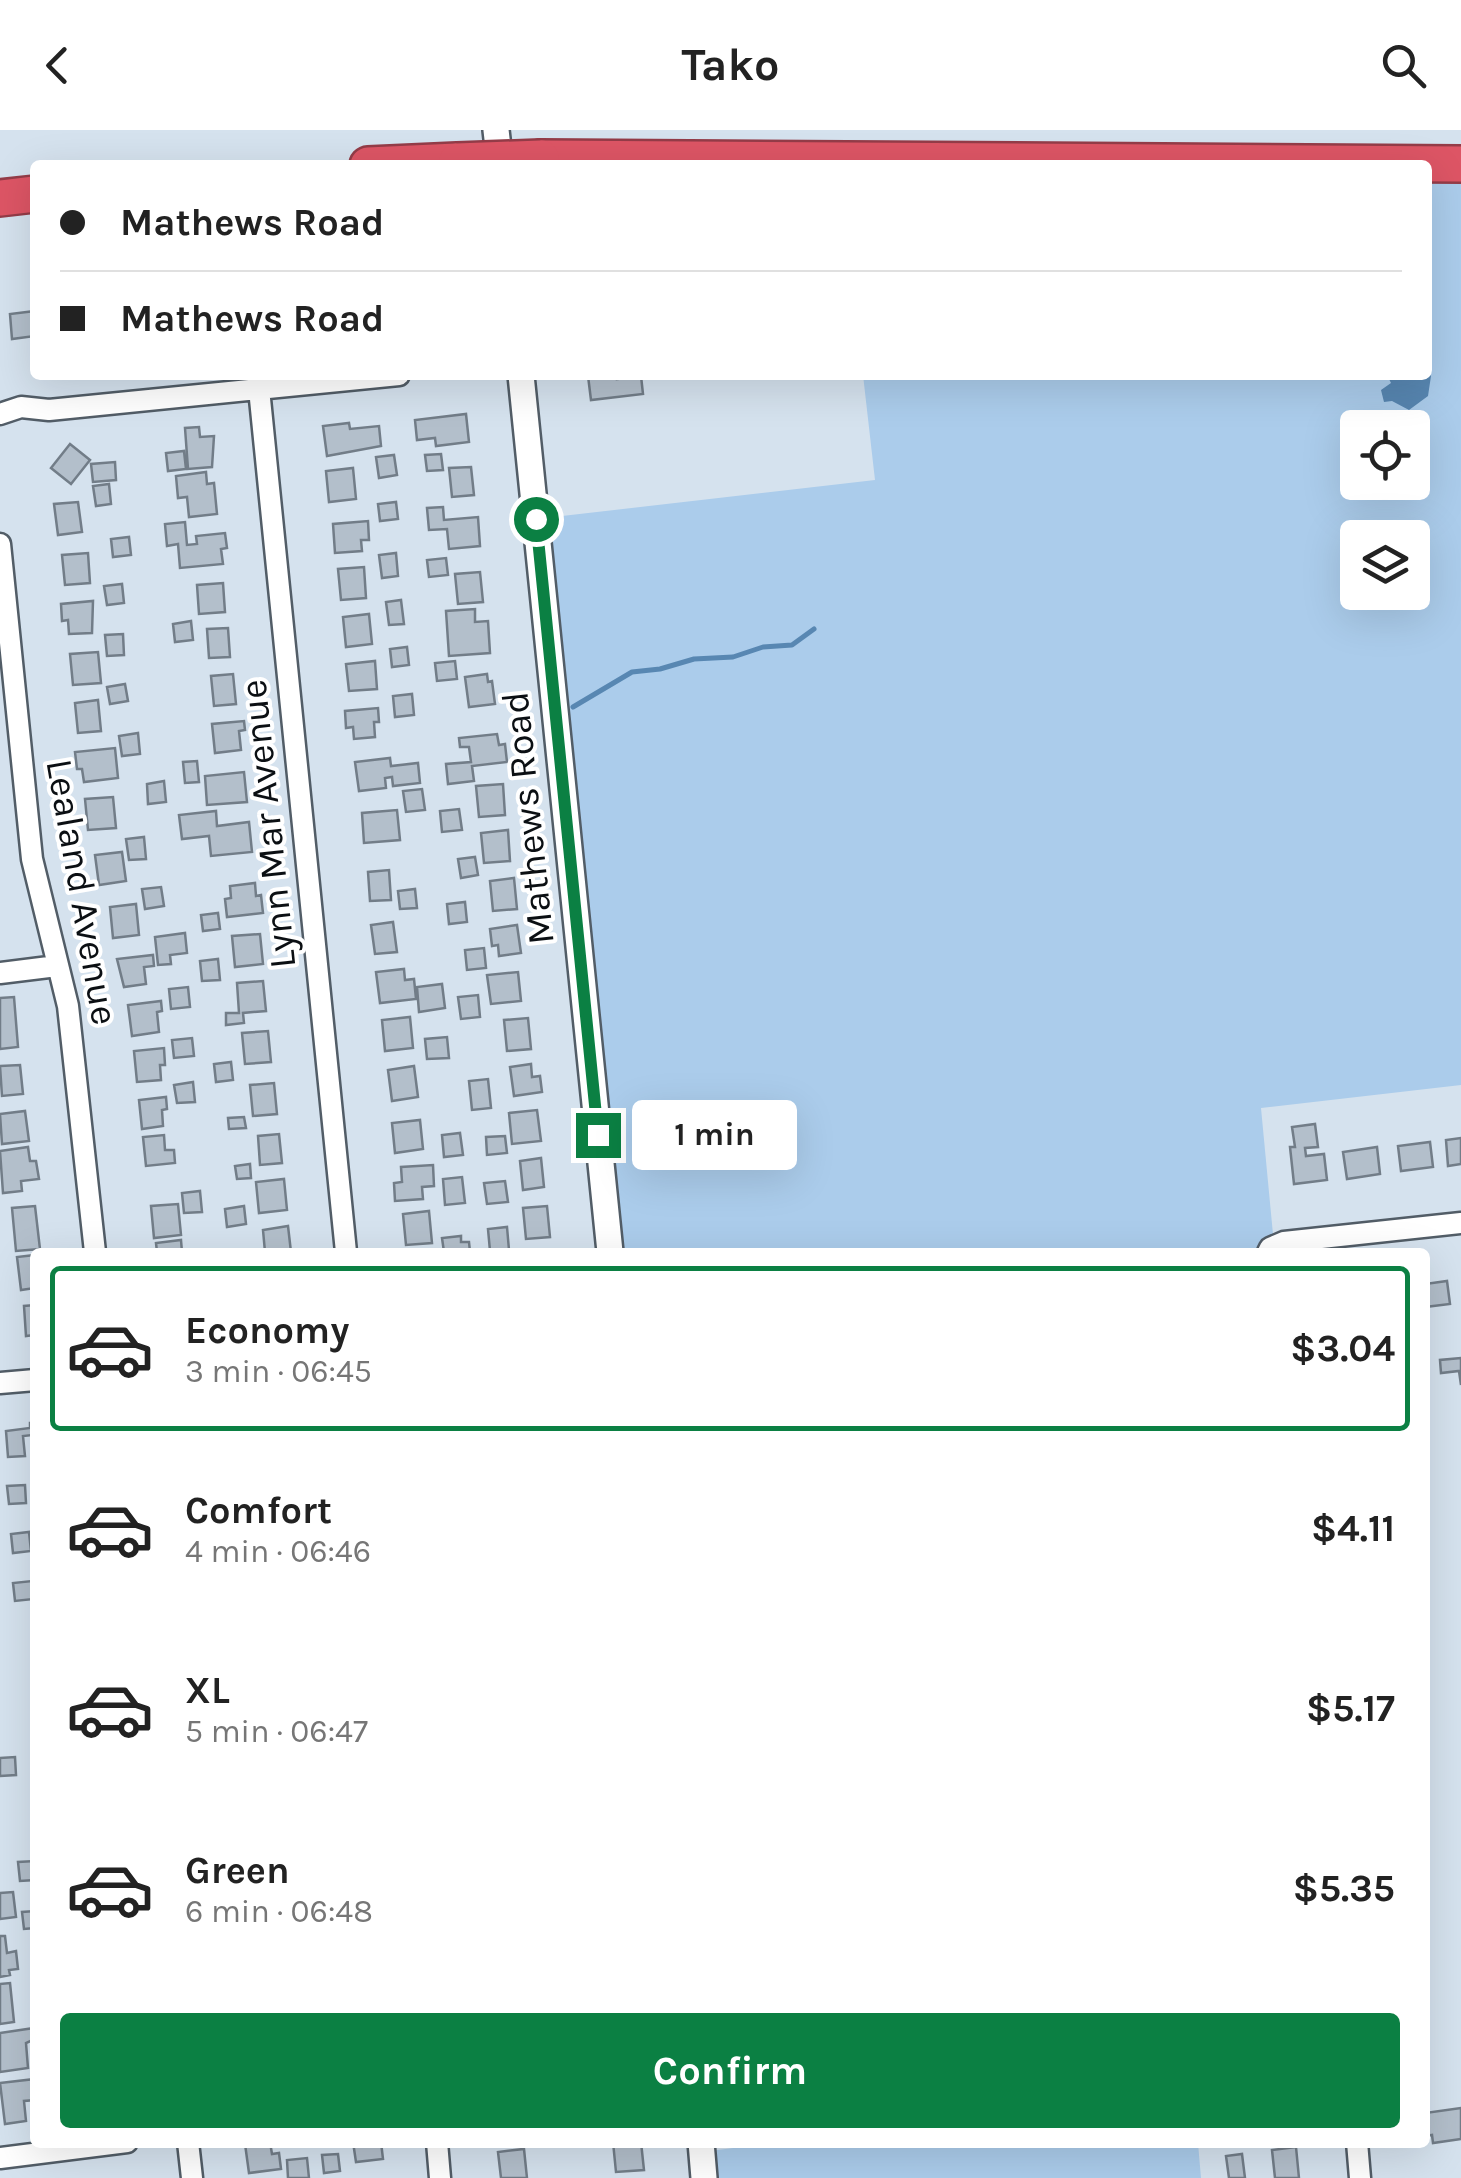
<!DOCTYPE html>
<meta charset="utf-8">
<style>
body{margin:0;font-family:Karla,sans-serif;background:#f2f2f2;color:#222;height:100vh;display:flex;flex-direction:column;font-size:38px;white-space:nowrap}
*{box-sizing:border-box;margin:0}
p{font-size:32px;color:#767676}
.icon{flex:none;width:55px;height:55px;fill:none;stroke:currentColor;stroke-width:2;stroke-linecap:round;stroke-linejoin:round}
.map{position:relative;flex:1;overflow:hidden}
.side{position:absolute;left:30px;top:1118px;width:1400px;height:900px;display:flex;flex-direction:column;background:#fff;border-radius:10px;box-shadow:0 10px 40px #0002}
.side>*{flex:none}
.guide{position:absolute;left:30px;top:30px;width:1402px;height:220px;border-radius:10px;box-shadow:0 10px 40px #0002;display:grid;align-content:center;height:220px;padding:0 30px;background:#fff}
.controls{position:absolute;left:1340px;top:280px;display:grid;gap:20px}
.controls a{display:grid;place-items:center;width:90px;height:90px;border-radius:10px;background:#fff;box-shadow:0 10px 40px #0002;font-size:50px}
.end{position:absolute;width:45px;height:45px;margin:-22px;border:12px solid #0b8043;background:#fff;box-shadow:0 0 0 5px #fff}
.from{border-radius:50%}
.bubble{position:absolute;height:70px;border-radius:10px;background:#fff;box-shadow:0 10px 40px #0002;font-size:32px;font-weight:700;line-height:70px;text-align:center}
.guide b{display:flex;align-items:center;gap:35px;height:95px;font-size:38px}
.guide b+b{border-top:2px solid #e0e0e0}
.guide i{width:25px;height:25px;background:#222}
ul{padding:18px 0 0;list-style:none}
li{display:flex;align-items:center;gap:30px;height:165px;margin:0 20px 15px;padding:0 10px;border:5px solid transparent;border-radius:10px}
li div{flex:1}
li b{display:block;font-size:38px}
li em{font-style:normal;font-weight:700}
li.current{border-color:#0b8043}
li>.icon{width:90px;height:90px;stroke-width:1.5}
.cta{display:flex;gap:20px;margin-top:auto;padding:20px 30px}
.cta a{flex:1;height:115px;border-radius:10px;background:#0b8043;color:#fff;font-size:40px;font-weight:700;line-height:115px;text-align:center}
header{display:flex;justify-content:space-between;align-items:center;height:130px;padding:0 30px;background:#fff;font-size:45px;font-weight:700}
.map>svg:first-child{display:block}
.green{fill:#abcceb;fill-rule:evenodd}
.water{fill:#5887b2}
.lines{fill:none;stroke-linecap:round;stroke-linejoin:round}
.stream{stroke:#5887b2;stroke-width:5}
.building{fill:#b3bfcb;stroke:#727d88;stroke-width:2.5}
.minor-casing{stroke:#525d67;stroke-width:25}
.tertiary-casing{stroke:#525d67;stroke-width:30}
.motorway-casing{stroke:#943c48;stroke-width:40}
.minor{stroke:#fff;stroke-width:20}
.tertiary{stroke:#fff;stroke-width:25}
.motorway{stroke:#dd5565;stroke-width:35}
.motorway-bridge-casing{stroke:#943c48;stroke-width:40;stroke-linecap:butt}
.motorway-bridge{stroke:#dd5565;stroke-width:35}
.route{stroke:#0b8043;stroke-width:12}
.labels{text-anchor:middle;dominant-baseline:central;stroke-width:8;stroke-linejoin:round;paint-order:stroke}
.street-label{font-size:38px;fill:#0b0f13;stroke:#fff}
</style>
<header><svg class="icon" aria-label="back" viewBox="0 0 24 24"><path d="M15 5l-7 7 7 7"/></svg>Tako<svg class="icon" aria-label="search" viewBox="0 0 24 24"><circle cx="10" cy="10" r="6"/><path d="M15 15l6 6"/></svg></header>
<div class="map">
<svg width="1461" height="2048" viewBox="0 0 1461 2048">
<rect width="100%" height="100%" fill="#d5e2ee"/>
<path class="green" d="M1461,34V955L1261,978L1274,1115L1268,1122H610L536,389L875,350L863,245H1428V35ZM1358,298H1412V352H1358ZM1358,408H1412V462H1358Z
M780,2012L1198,2013L1201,2048H704L702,2022Z"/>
<path class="water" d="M1428,243L1431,246L1428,266L1409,280L1392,271L1384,272L1381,260L1391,253L1387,245Z"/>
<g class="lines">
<path class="stream" d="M573,577L632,542L660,539L694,529L733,527L763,517L792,515L814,499"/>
</g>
<path class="building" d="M35,181V206L12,209L10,184Z
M617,245V249L641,246L643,264L591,270L588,246Z
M466,284L469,312L436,316L435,308L417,310L415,290Z
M349,293L350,299L379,296L381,316L327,326L323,296Z
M199,297L200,307L214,306L212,337L188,339L185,298Z
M70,314L90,330L71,354L51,338Z
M184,321L186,339L168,341L166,323Z
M441,324L443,340L427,341L425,325Z
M394,325L397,345L379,348L376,327Z
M115,332L116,350L93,352L91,334Z
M471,337L474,365L452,367L449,338Z
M353,338L356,369L329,372L326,341Z
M206,342L207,354L214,353L217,384L189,387L187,367L178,368L176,346Z
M109,354L111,374L96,376L93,356Z
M78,372L82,402L58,405L54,374Z
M396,372L398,389L380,391L378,374Z
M443,377L444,390L478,387L480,416L449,419L447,399L429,400L427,378Z
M368,391L369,410H361L362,421L335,423L333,394Z
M185,392L187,415L197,414L196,406L225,403L227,418L221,419L223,434L180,438L178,414L167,416L165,394Z
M129,407L131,425L113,427L111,409Z
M88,423L90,453L65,455L62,425Z
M396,423L398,446L382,448L379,425Z
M446,428L448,445L429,447L427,430Z
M364,437L366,468L341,470L338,439Z
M480,442L483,472L458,474L455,444Z
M223,453L225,482L199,484L197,455Z
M122,454L124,473L107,475L104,456Z
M401,470L404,494L389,495L386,472Z
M93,471L92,503L69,504L68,490L62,491L61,474Z
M475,479V492L488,491L490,523L449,526L446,481Z
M369,484L372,514L346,517L343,487Z
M191,491L193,510L175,512L173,494Z
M228,498L230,527L209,528L207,499Z
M123,504L124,525L107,526L105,505Z
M407,517L409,535L392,537L390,519Z
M98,522L101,553L73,555L70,524Z
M375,531L377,559L349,561L346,534Z
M455,531L457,549L437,551L435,533Z
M233,544L236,574L214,576L211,546Z
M487,544L488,552L492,551L495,574L469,577L465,547Z
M125,554L128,571L110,574L107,557Z
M412,564L414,585L395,587L393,566Z
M98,570L101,601L78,603L75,573Z
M378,578L379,592H374L375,607L354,609L353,597L346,598L345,581Z
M244,591L245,600L239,601L241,620L215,623L212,594Z
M138,603L140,624L122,626L119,606Z
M497,604L499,615L505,614L507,632L472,636L474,651L448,654L446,634L471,632L469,617H460L459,608Z
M115,618L118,648L84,652L82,639H77L75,622Z
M390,628L391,636L418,633L420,653L393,656L392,647L385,648L386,658L359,661L355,632Z
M197,631L199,652L185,653L183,632Z
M244,642L247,672L207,675L205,646Z
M164,651L166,672L148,674L147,654Z
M503,654L505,685L479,687L476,656Z
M422,659L425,680L406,682L403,661Z
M113,667L116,698L88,700L85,669Z
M459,679L462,700L442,702L440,681Z
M397,680L400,710L364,713L362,683Z
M216,681L217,696L249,692L252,722L211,726L209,706L182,709L179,685Z
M508,700L510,731L484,733L481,703Z
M144,707L146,729L129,730L126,709Z
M122,722L126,751L99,755L95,725Z
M475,727L478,745L461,748L458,729Z
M389,740L391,770L370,771L368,742Z
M514,748L517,779L493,781L490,751Z
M255,753L256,766L261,765L263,783L227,787L225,769L231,768L230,756Z
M161,757L164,776L145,779L142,759Z
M415,759L417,778L400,779L398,761Z
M465,772L467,792L449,794L447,774Z
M136,774L139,805L113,808L110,777Z
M218,783L220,799L203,801L201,785Z
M393,792L397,822L375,824L371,795Z
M517,795L521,823L499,826L498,815L492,816L490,799Z
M185,803L187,823L170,825L171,834L158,835L155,807Z
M260,804L263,834L235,837L232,806Z
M484,818L486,838L467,840L465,820Z
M153,825L154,836L144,837L146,854L124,857L117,829Z
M218,829L220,850L202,851L200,831Z
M404,839L405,850L414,849L416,869L380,873L376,842Z
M518,842L521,871L491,874L487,845Z
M263,851L266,881L243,883L244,893L226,895V883H239L237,853Z
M442,854L445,878L419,882L417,857Z
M188,857L190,877L171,879L169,859Z
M478,865L480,887L461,889L458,867Z
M14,867L18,917L0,919V868Z
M161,871L162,881L157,882L159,902L132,906L128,875Z
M410,887L413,918L385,921L382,890Z
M528,888L531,919L507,921L504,890Z
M268,901L271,932L245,934L242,903Z
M447,907L449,928L427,929L425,909Z
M192,908L194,926L174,928L172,910Z
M164,918L165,935H160L161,950L137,952L134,921Z
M231,932L233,950L216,952L214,934Z
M531,934L532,947L540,946L542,962L514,966L510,937Z
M20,935L23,964L2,966L0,936Z
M414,936L418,967L392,971L388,940Z
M488,949L491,978L472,980L469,951Z
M193,952L195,972L177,973L174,955Z
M274,953L277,984L253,986L250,955Z
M166,967L167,979L162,980L163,996L142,999L139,970Z
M537,980L541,1011L512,1014L509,983Z
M25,981L29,1011L2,1014L0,984Z
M244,987L246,998L229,999L228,988Z
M420,990L423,1019L395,1023L392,993Z
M1315,994L1318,1017L1305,1018L1306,1026L1324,1024L1327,1050L1294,1054L1290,1017H1295L1292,997Z
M460,1003L463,1025L444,1027L442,1005Z
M279,1004L282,1033L260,1035L258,1006Z
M164,1005L165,1020H174L175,1033L146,1036L143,1007Z
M505,1006L507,1023L487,1025L486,1007Z
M1461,1008V1034L1448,1036L1446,1010Z
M1430,1012L1433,1037L1401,1041L1398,1016Z
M28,1017L30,1031H36L39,1049L21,1051L22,1061L3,1063L0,1021Z
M1377,1017L1380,1044L1347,1049L1343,1022Z
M541,1028L544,1057L523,1060L520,1031Z
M250,1034L251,1048L237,1049L235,1036Z
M433,1035L434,1056L422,1057L423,1069L395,1071L394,1053L402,1052L401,1037Z
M462,1047L465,1073L445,1075L443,1049Z
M284,1049L287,1080L259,1083L256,1052Z
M505,1051L508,1072L487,1074L484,1053Z
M200,1061L202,1082L184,1083L182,1063Z
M178,1074L181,1105L154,1108L151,1076Z
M35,1076L40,1119L16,1121L12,1078Z
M244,1076L246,1094L227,1097L225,1079Z
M547,1076L550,1107L526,1109L523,1078Z
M429,1081L432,1113L406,1115L403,1084Z
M288,1096L291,1122H265L263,1100Z
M507,1097L509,1120L490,1121L488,1099Z
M461,1106V1112H469L470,1122H444L442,1108Z
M181,1110L182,1122H192H157L156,1113Z
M35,1125V1158L21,1160L17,1127Z
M1447,1151L1450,1174L1425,1177V1154Z
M35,1175V1205L26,1206L24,1176Z
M1461,1228V1255L1459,1241L1441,1243L1440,1230Z
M30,1293H35V1324L32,1305L23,1306L25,1326L8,1327L6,1301L30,1298Z
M25,1355L26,1373L9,1374L7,1356Z
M29,1402L31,1421L13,1423L11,1404Z
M32,1451L34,1469L15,1471L13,1453Z
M15,1627L16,1645L0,1646V1628Z
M35,1731V1750L20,1751L18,1732Z
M13,1762L16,1787L0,1789V1763Z
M35,1781V1798L24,1799L22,1782Z
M0,1806H5L7,1823L16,1821L18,1839L9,1840L10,1845L0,1847Z
M10,1853L14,1892L0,1894V1854Z
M34,1898L35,1909L26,1913L28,1938L0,1942V1903Z
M35,1949V1970L24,1971L26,1991L5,1994L0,1953Z
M1461,1978V2009L1433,2013L1432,2005L1425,2006V1983Z
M270,2012L272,2024L279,2023L281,2039L249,2043L245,2014Z
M353,2012H381L383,2029L356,2032Z
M613,2012H641L644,2040L616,2042Z
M1296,2017L1299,2048H1275L1272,2020Z
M524,2019L527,2048H501L498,2022Z
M338,2024L340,2041L324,2043L322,2025Z
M1242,2024L1245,2048H1229L1226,2026Z
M307,2028L309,2048H288L287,2030Z"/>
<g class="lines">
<defs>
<path id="minor" d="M259,259L346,1122
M0,284L21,277L49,280L399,245
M0,414L32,729L68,876L95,1122
M0,843L57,836
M1268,1122L1270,1118L1284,1112L1461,1093
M0,1253L35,1250
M188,2012L192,2048
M437,2012L440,2048
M1357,2012L1360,2048
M0,2028L127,2012"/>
<path id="tertiary" d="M496,0L500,35
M521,245L610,1122
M701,2012L704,2048"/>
<path id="motorway" d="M541,28L1461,34
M368,35L457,31
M0,68L35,64"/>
</defs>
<use href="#minor" class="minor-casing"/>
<use href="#tertiary" class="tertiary-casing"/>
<use href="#motorway" class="motorway-casing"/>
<use href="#minor" class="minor"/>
<use href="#tertiary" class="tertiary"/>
<use href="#motorway" class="motorway"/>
<defs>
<path id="motorway-bridge" d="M457,31L541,28"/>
</defs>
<use href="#motorway-bridge" class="motorway-bridge-casing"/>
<use href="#motorway-bridge" class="motorway-bridge"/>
</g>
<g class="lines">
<path class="route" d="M536,389L598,1005"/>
</g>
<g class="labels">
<g class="street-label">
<text transform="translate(528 688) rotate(-96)">Mathews Road</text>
<text transform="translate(268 694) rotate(-96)">Lynn Mar Avenue</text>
<text transform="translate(82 762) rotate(80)">Lealand Avenue</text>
</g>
</g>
</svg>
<div class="controls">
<a><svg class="icon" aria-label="locate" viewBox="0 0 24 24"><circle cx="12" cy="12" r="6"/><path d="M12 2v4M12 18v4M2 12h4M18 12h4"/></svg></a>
<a><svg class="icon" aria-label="layers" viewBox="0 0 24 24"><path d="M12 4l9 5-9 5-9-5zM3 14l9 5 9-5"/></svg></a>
</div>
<i class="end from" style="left:536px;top:389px"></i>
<i class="end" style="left:598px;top:1005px"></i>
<div class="bubble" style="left:632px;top:970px;width:165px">1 min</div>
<div class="guide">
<b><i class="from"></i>Mathews Road</b>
<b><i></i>Mathews Road</b>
</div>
<section class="side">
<ul>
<li class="current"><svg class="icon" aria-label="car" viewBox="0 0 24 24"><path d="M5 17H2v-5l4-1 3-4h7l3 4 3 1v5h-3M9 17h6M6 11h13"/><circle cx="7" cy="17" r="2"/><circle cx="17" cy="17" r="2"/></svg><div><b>Economy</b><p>3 min · 06:45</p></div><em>$3.04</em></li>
<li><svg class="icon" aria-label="car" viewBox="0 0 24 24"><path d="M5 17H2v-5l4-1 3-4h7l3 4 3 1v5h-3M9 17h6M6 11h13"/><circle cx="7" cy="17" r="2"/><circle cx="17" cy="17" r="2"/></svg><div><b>Comfort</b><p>4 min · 06:46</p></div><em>$4.11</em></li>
<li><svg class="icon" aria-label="car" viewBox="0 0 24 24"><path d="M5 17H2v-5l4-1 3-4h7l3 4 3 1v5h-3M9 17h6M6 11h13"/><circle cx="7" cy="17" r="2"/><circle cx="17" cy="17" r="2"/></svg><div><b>XL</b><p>5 min · 06:47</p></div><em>$5.17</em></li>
<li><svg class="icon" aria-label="car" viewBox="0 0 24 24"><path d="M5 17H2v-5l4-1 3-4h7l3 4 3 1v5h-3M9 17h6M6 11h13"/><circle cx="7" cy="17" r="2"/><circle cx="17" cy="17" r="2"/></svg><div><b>Green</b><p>6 min · 06:48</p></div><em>$5.35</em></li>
</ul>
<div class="cta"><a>Confirm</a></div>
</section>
</div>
